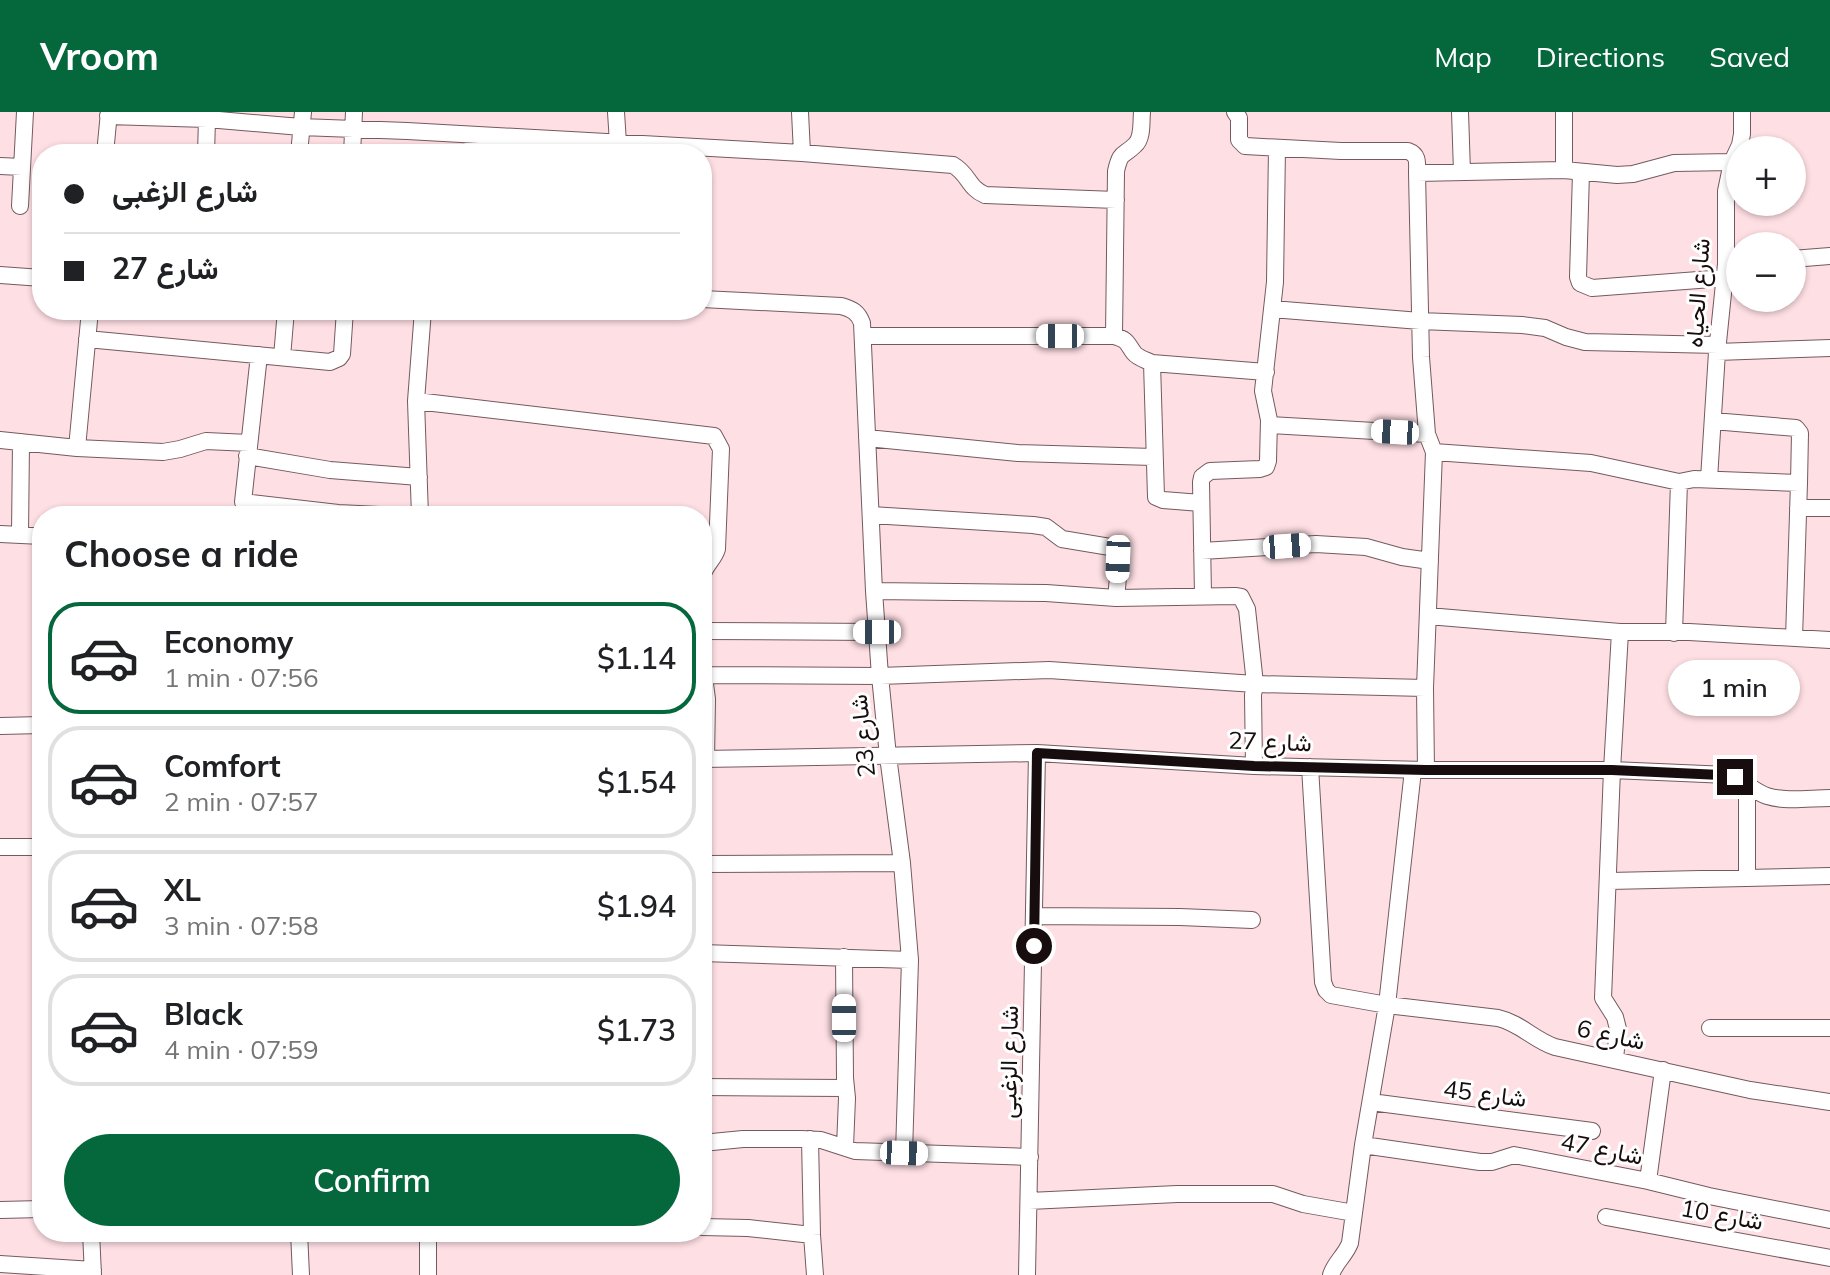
<!DOCTYPE html>
<meta charset="utf-8">
<style>
body{margin:0;font-family:Mulish,Vazirmatn,sans-serif;background:#f2f2f2;color:#202124;height:100vh;display:flex;flex-direction:column;font-size:30px;white-space:nowrap}
*{box-sizing:border-box;margin:0}
p{font-size:26px;color:#757577}
.icon{flex:none;width:44px;height:44px;fill:none;stroke:currentColor;stroke-width:2;stroke-linecap:round;stroke-linejoin:round}
.map{position:relative;flex:1;overflow:hidden}
.drawer{position:absolute;left:32px;top:394px;width:680px;height:736px;display:flex;flex-direction:column;background:#fff;border-radius:32px;box-shadow:0 2px 6px #0004}
.drawer>*{flex:none}
.hud{position:absolute;left:32px;top:32px;width:680px;height:176px;border-radius:32px;box-shadow:0 2px 6px #0004;display:grid;align-content:center;height:176px;padding:0 32px;background:#fff}
.fabs{position:absolute;left:1726px;top:24px;display:grid;gap:16px}
.fabs a{display:grid;place-items:center;width:80px;height:80px;border-radius:50%;background:#fff;box-shadow:0 2px 6px #0004;font-size:40px}
.end{position:absolute;width:36px;height:36px;margin:-18px;border:10px solid #170d0f;background:#fff;box-shadow:0 0 0 4px #fff}
.from{border-radius:50%}
.bubble{position:absolute;height:56px;border-radius:28px;background:#fff;box-shadow:0 2px 6px #0004;font-size:26px;font-weight:600;line-height:56px;text-align:center}
.car{position:absolute;width:24px;height:48px;margin:-24px -12px;border-radius:10px;box-shadow:0 0 6px 2px #0007;background:linear-gradient(#fff 24%,#345 0 40%,#fff 0 76%,#345 0 86%,#fff 0)}
.hud b{display:flex;align-items:center;gap:28px;height:76px;font-size:30px}
.hud b+b{border-top:2px solid #e0e0e0}
.hud i{width:20px;height:20px;background:#202124}
ul{padding:0;list-style:none}
li{display:flex;align-items:center;gap:24px;height:112px;margin:0 16px 12px;padding:0 16px;border:4px solid #e0e0e0;border-radius:32px}
li div{flex:1}
li b{display:block;font-size:30px}
li em{font-style:normal;font-weight:600}
li.current{border-color:#05673c}
li>.icon{width:72px;height:72px;stroke-width:1.5}
h2{padding:0 32px;font-size:36px;line-height:96px}
.button{display:flex;gap:16px;margin-top:auto;padding:16px 32px}
.button a{flex:1;height:92px;border-radius:48px;background:#05673c;color:#fff;font-size:32px;font-weight:600;line-height:92px;text-align:center}
header{display:flex;align-items:center;gap:48px;box-sizing:border-box;height:112px;padding:0 40px;background:#05673c;color:#fff}
header strong{font-size:38px}
nav{display:flex;gap:44px;margin-inline-start:auto;font-size:28px}
.map>svg:first-child{display:block}
.lines{fill:none;stroke-linecap:round;stroke-linejoin:round}
.minor-casing{stroke:#745a5f;stroke-width:18}
.minor{stroke:#fff;stroke-width:16}
.route{stroke:#170d0f;stroke-width:10}
.labels{text-anchor:middle;dominant-baseline:central;stroke-width:6;stroke-linejoin:round;paint-order:stroke}
.street-label{font-size:24px;fill:#170d0f;stroke:#fff}
</style>
<header>
<strong>Vroom</strong>
<nav><a>Map</a><a>Directions</a><a>Saved</a></nav>
</header>
<div class="map">
<svg width="1830" height="1163" viewBox="0 0 1830 1163">
<rect width="100%" height="100%" fill="#fedfe4"/>
<g class="lines">
<defs>
<path id="minor" d="M616,0L618,31
M800,0L802,41
M1235,0L1239,6V28L1245,34L1341,39H1408C1419,43 1417,51 1417,61
M1460,0L1462,60
M1564,0V58
M108,4L207,7L301,15L407,19L802,41L953,53C969,62 968,76 985,83L1116,88
M105,42L109,0
M206,42L207,7
M299,42L303,0
M352,42L354,0
M472,42L473,23
M0,54L22,55
M1581,60L1578,165L1580,171L1592,176L1725,166
M20,94L25,0
M1792,147L1830,144
M0,163L42,166
M702,187L841,194C852,197 858,200 862,211L874,479L880,564L888,644L902,751L910,848L904,1041
M1272,197L1420,209L1522,213L1545,216L1566,225L1585,230L1718,233
M863,224H1114C1128,228 1126,230 1134,241C1138,246 1146,248 1152,251L1266,260
M1114,224L1116,59C1121,38 1123,45 1135,33C1143,26 1141,10 1142,0
M87,227L330,250L339,246L342,242L345,198
M1717,240L1830,236
M259,243L243,390L338,401L400,404
M282,245L286,198
M1152,251L1156,385L1163,388L1201,391
M416,289L714,324L721,337L717,437C714,448 705,452 702,465
M1713,309L1796,316L1800,321L1799,371
M1269,313L1427,322
M867,326L1018,341L1153,345
M0,328L77,336L163,340L180,337L206,329L249,331
M77,336L90,198
M1434,340L1591,351L1679,370L1694,367L1799,371L1794,526
M247,344L330,358L419,365
M1709,367L1717,240L1726,152V79L1732,50L1740,33L1742,22V0
M1798,396H1830
M871,403L1033,413L1046,415L1062,427L1110,435C1123,444 1117,471 1116,486
M420,404L416,289L423,198
M0,422L42,424
M20,423L21,330
M1202,439L1316,432L1366,435L1402,445L1430,449
M874,479L1046,481L1116,486L1235,484L1241,485L1247,497L1255,572L1425,576
M1203,483L1201,370L1202,365L1210,359L1260,357L1266,355L1268,349L1269,308L1263,279L1275,170L1277,36
M1428,504L1620,520
M702,519L877,520
M1674,521L1679,370
M702,550L707,587L706,647
M702,563L880,564L1049,558L1255,572L1253,583L1254,654
M0,614L42,613
M702,647L1037,641L1254,654L1426,658H1612L1728,663C1743,667 1752,679 1767,684C1786,690 1810,686 1830,686
M1310,655L1323,870L1326,878L1331,883L1387,893L1498,906C1520,911 1534,928 1555,935L1750,978L1830,990
M1426,658L1425,576L1434,340L1427,322L1421,245L1417,61L1564,58L1617,63L1633,62L1674,51L1732,50
M1747,673V766
M0,735H42
M702,752L902,751
M1609,769L1830,764
M1034,804L1180,805L1252,808
M702,841L910,848
M844,845L845,966L847,986L845,1035
M1710,916H1830
M1615,947L1618,917L1615,905L1603,886L1612,658L1620,520H1689L1830,528
M702,975L846,976
M1371,990L1592,1019
M810,1027L812,1123L815,1163
M702,1031L743,1027H801L821,1028L855,1039L1030,1045
M1363,1033L1480,1050H1492L1514,1043L1648,1069L1709,1084L1830,1108
M1648,1069L1663,958
M1029,1089L1177,1082H1273L1303,1092L1354,1101
M0,1098L42,1097
M1606,1105L1830,1146
M702,1115L748,1116L812,1123
M91,1120L93,1163
M299,1120L301,1163
M0,1152L93,1158
M428,1163V1120
M1027,1163L1037,641
M1331,1163C1335,1150 1345,1144 1350,1131L1363,1033L1387,893L1413,658"/>
</defs>
<use href="#minor" class="minor-casing"/>
<use href="#minor" class="minor"/>
</g>
<g class="lines">
<path class="route" d="M1034,834L1037,641L1254,654L1426,658H1612L1721,663L1735,665"/>
</g>
<g class="labels">
<g class="street-label">
<text transform="translate(1697 181) rotate(-86)">شارع الحياه</text>
<text transform="translate(862 624) rotate(-96)">شارع 23</text>
<text transform="translate(1270 629) rotate(2)">شارع 27</text>
<text transform="translate(1611 922) rotate(12)">شارع 6</text>
<text transform="translate(1008 950) rotate(-89)">شارع الزغبى</text>
<text transform="translate(1485 981) rotate(7)">شارع 45</text>
<text transform="translate(1602 1036) rotate(11)">شارع 47</text>
<text transform="translate(1722 1102) rotate(10)">شارع 10</text>
</g>
</g>
</svg>
<div class="fabs">
<a>+</a>
<a>−</a>
</div>
<i class="end from" style="left:1034px;top:834px"></i>
<i class="end" style="left:1735px;top:665px"></i>
<div class="bubble" style="left:1668px;top:548px;width:132px">1 min</div>
<i class="car" style="left:1060px;top:224px;rotate:270deg"></i>
<i class="car" style="left:1395px;top:320px;rotate:273deg"></i>
<i class="car" style="left:1287px;top:434px;rotate:86deg"></i>
<i class="car" style="left:1118px;top:447px;rotate:182deg"></i>
<i class="car" style="left:877px;top:520px;rotate:270deg"></i>
<i class="car" style="left:844px;top:906px;rotate:0deg"></i>
<i class="car" style="left:904px;top:1041px;rotate:92deg"></i>
<div class="hud">
<b><i class="from"></i>شارع الزغبى</b>
<b><i></i>شارع 27</b>
</div>
<section class="drawer">
<h2>Choose a ride</h2>
<ul>
<li class="current"><svg class="icon" aria-label="car" viewBox="0 0 24 24"><path d="M5 17H2v-5l4-1 3-4h7l3 4 3 1v5h-3M9 17h6M6 11h13"/><circle cx="7" cy="17" r="2"/><circle cx="17" cy="17" r="2"/></svg><div><b>Economy</b><p>1 min · 07:56</p></div><em>$1.14</em></li>
<li><svg class="icon" aria-label="car" viewBox="0 0 24 24"><path d="M5 17H2v-5l4-1 3-4h7l3 4 3 1v5h-3M9 17h6M6 11h13"/><circle cx="7" cy="17" r="2"/><circle cx="17" cy="17" r="2"/></svg><div><b>Comfort</b><p>2 min · 07:57</p></div><em>$1.54</em></li>
<li><svg class="icon" aria-label="car" viewBox="0 0 24 24"><path d="M5 17H2v-5l4-1 3-4h7l3 4 3 1v5h-3M9 17h6M6 11h13"/><circle cx="7" cy="17" r="2"/><circle cx="17" cy="17" r="2"/></svg><div><b>XL</b><p>3 min · 07:58</p></div><em>$1.94</em></li>
<li><svg class="icon" aria-label="car" viewBox="0 0 24 24"><path d="M5 17H2v-5l4-1 3-4h7l3 4 3 1v5h-3M9 17h6M6 11h13"/><circle cx="7" cy="17" r="2"/><circle cx="17" cy="17" r="2"/></svg><div><b>Black</b><p>4 min · 07:59</p></div><em>$1.73</em></li>
</ul>
<div class="button"><a>Confirm</a></div>
</section>
</div>
